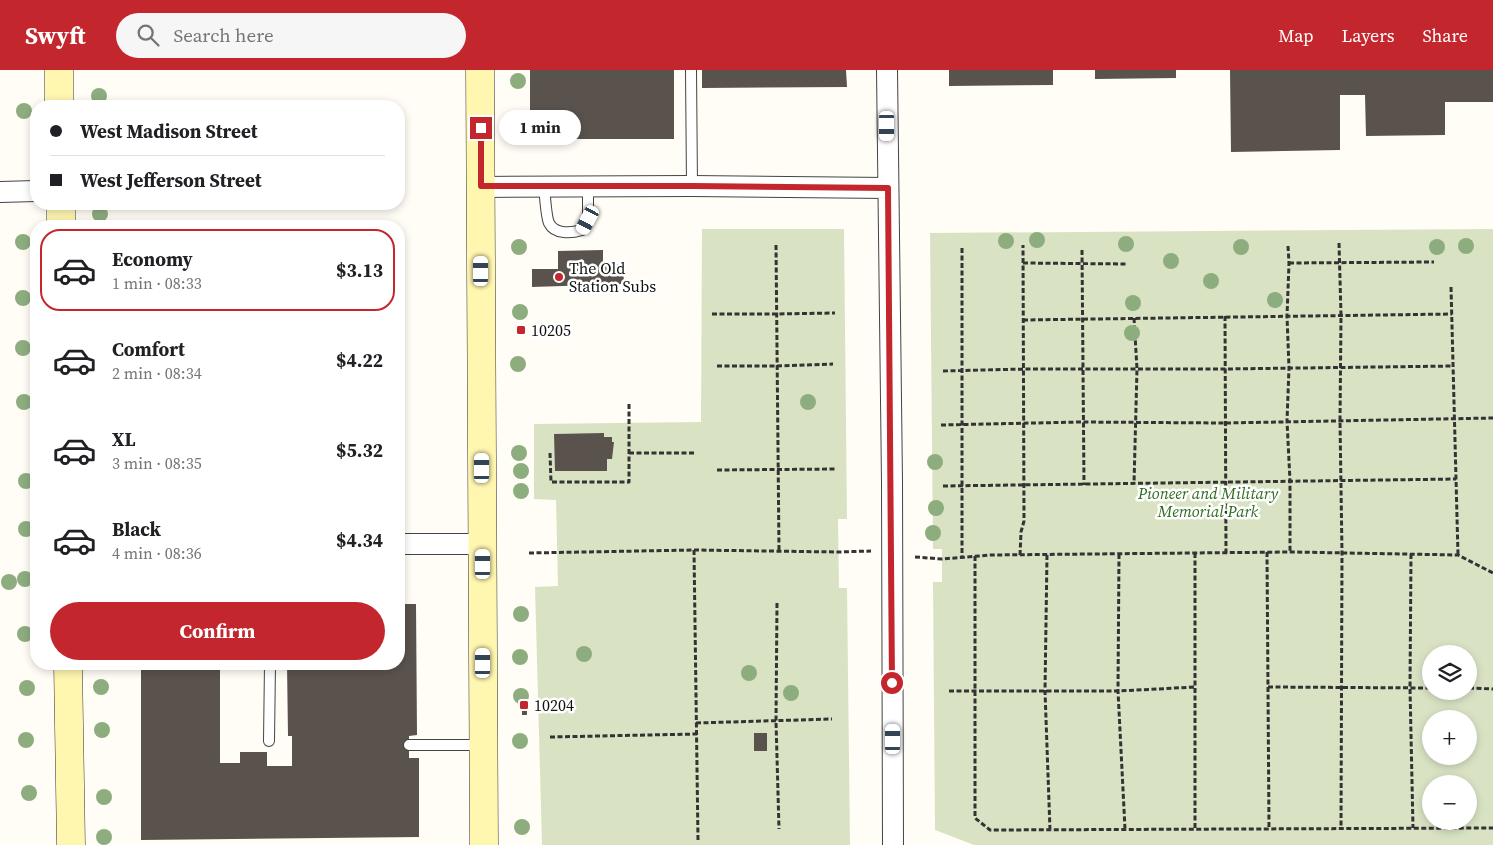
<!DOCTYPE html>
<meta charset="utf-8">
<style>
body{margin:0;font-family:"Source Serif 4",serif;background:#f6f6f6;color:#202124;height:100vh;display:flex;flex-direction:column;font-size:19px;white-space:nowrap}
*{box-sizing:border-box;margin:0}
p{font-size:16px;color:#757577}
.icon{flex:none;width:28px;height:28px;fill:none;stroke:currentColor;stroke-width:2;stroke-linecap:round;stroke-linejoin:round}
.map{position:relative;flex:1;overflow:hidden}
.panel{position:absolute;left:30px;top:150px;width:375px;height:450px;display:flex;flex-direction:column;background:#fff;border-radius:20px;box-shadow:0 2px 8px #0003}
.panel>*{flex:none}
.guide{position:absolute;left:30px;top:30px;width:375px;height:110px;border-radius:20px;box-shadow:0 2px 8px #0003;display:grid;align-content:center;height:110px;padding:0 20px;background:#fff}
.buttons{position:absolute;left:1422px;top:575px;display:grid;gap:10px}
.buttons a{display:grid;place-items:center;width:55px;height:55px;border-radius:50%;background:#fff;box-shadow:0 2px 8px #0003;font-size:25px}
.end{position:absolute;width:22px;height:22px;margin:-11px;border:6px solid #c4262e;background:#fff;box-shadow:0 0 0 2px #fff}
.from{border-radius:50%}
.bubble{position:absolute;height:35px;border-radius:18px;background:#fff;box-shadow:0 2px 8px #0003;font-size:16px;font-weight:700;line-height:35px;text-align:center}
.car{position:absolute;width:15px;height:30px;margin:-15px -8px;border-radius:6px;box-shadow:0 0 4px 1px #0007;background:linear-gradient(#fff 24%,#345 0 40%,#fff 0 76%,#345 0 86%,#fff 0)}
.guide b{display:flex;align-items:center;gap:18px;height:48px;font-size:19px}
.guide b+b{border-top:1px solid #e0e0e0}
.guide i{width:12px;height:12px;background:#202124}
ul{padding:9px 0 0;list-style:none}
li{display:flex;align-items:center;gap:15px;height:82px;margin:0 10px 8px;padding:0 10px;border:2px solid transparent;border-radius:20px}
li div{flex:1}
li b{display:block;font-size:19px}
li em{font-style:normal;font-weight:700}
li.on{border-color:#c4262e}
li>.icon{width:45px;height:45px;stroke-width:1.5}
.cta{display:flex;gap:10px;margin-top:auto;padding:10px 20px}
.cta a{flex:1;height:58px;border-radius:30px;background:#c4262e;color:#fff;font-size:20px;font-weight:700;line-height:58px;text-align:center}
header{display:flex;align-items:center;gap:30px;box-sizing:border-box;height:70px;padding:0 25px;background:#c4262e;color:#fff}
header strong{font-size:24px}
nav{display:flex;gap:28px;margin-inline-start:auto;font-size:18px}
.search{width:350px;height:45px;background:#f6f6f6;display:flex;align-items:center;gap:12px;box-sizing:border-box;padding:0 18px;border-radius:28px;color:#757577;font-size:19px}
.map>svg:first-child{display:block}
.cemetery{fill:#d9e3c4;fill-rule:evenodd}
.building{fill:#5a524d}
.lines{fill:none;stroke-linecap:round;stroke-linejoin:round}
.service-casing{stroke:#444;stroke-width:12}
.minor-casing{stroke:#444;stroke-width:22}
.secondary-casing{stroke:#333;stroke-width:29}
.path{stroke:#333;stroke-width:3;stroke-dasharray:5 2.5;stroke-linecap:butt}
.service{stroke:#fff;stroke-width:10}
.minor{stroke:#fff;stroke-width:20}
.secondary{stroke:#fff6b0;stroke-width:28}
.tree{fill:#8dad7f}
.route{stroke:#c4262e;stroke-width:6}
.poi-dot{fill:#c4262e;stroke:#fff;stroke-width:2}
.labels{text-anchor:middle;dominant-baseline:central;stroke-width:5;stroke-linejoin:round;paint-order:stroke}
.poi-label{font-size:16px;fill:#111;stroke:#fff;text-anchor:start}
.park-label{font-size:16px;font-style:italic;fill:#2f6b1f;stroke:#fff}
</style>
<header>
<strong>Swyft</strong>
<div class="search"><svg class="icon" aria-label="search" viewBox="0 0 24 24"><circle cx="10" cy="10" r="6"/><path d="M15 15l6 6"/></svg>Search here</div>
<nav><a>Map</a><a>Layers</a><a>Share</a></nav>
</header>
<div class="map">
<svg width="1493" height="775" viewBox="0 0 1493 775">
<rect width="100%" height="100%" fill="#fffdf5"/>
<path class="cemetery" d="M702,159H844L847,449H838L839,518H847L850,775H542L535,517L558,516L556,430L534,429V354L701,352Z
M1493,159V775H974L935,760L933,512H942V479H933L930,163ZM1431,584H1469V621H1431ZM1431,649H1469V686H1431ZM1431,714H1469V751H1431Z"/>
<path class="building" d="M530,0H674V69H530Z
M702,0H846L847,17L702,18Z
M949,0H1053V15L949,16Z
M1095,0H1176V8L1095,9Z
M1230,0H1493V32H1445V65L1366,66L1365,25H1340V80L1231,82Z
M603,180V194H623L624,214L532,217V199H558V181Z
M604,363V367H612V372H614L612,389H607V401H555L554,364Z
M399,534H416L417,665L409,666V688H419V767L141,770V594H220V693H240V682H267V696H292V666H288L287,594H399Z
M522,632H527V645H522Z
M754,663H767V681H754Z"/>
<g class="lines">
<defs>
<path id="service" d="M691,0L692,116
M544,117C545,124 546,147 549,153C555,165 572,163 582,160L588,150V117
M269,671L270,594
M409,675H483"/>
<path id="minor" d="M887,0L892,412L893,775
M481,117L692,116L888,118
M0,122L36,121
M399,474H483"/>
<path id="secondary" d="M59,0V36
M480,0L484,775
M61,134V156
M68,594L71,775"/>
</defs>
<use href="#service" class="service-casing"/>
<use href="#minor" class="minor-casing"/>
<use href="#secondary" class="secondary-casing"/>
<path class="path" d="M1339,173L1341,245L1340,351L1342,483L1341,758
M776,175L779,481
M1288,176L1289,193L1287,246L1289,298L1287,351L1290,411V482
M962,178V487
M1082,180L1084,415
M1023,193L1127,194
M1289,193L1434,192
M1451,217L1458,485
M712,244H777L835,243
M1225,246L1226,483
M1134,248L1137,299L1134,414
M1023,250L1452,244
M717,296H777L833,294
M943,301L1023,299H1225L1453,296
M941,355L1080,352L1225,353L1493,348
M550,383L551,412H629V332
M629,383H694
M717,400L837,399
M943,416L1456,409
M694,480L698,770
M1267,482L1269,759
M529,483L694,480L838,482L871,481
M1195,483V759
M1119,484L1118,621L1125,759
M1411,484L1410,618L1413,758
M1020,485L1021,462L1024,451L1023,175
M1047,485L1045,621L1050,760
M975,486V748L990,760L1493,758
M915,487L942,489L991,485L1292,482L1458,485L1493,503
M777,533L776,651L779,759
M1268,617L1431,618
M1469,618L1493,619
M949,621H1119L1195,617
M696,653L832,649
M550,667L697,664"/>
<use href="#service" class="service"/>
<use href="#minor" class="minor"/>
<use href="#secondary" class="secondary"/>
</g>
<g class="tree">
<circle cx="518" cy="11" r="8"/>
<circle cx="99" cy="26" r="8"/>
<circle cx="24" cy="41" r="8"/>
<circle cx="518" cy="53" r="8"/>
<circle cx="100" cy="144" r="8"/>
<circle cx="1037" cy="170" r="8"/>
<circle cx="1006" cy="171" r="8"/>
<circle cx="23" cy="172" r="8"/>
<circle cx="1126" cy="174" r="8"/>
<circle cx="1466" cy="176" r="8"/>
<circle cx="519" cy="177" r="8"/>
<circle cx="1241" cy="177" r="8"/>
<circle cx="1437" cy="177" r="8"/>
<circle cx="1171" cy="191" r="8"/>
<circle cx="1211" cy="211" r="8"/>
<circle cx="23" cy="228" r="8"/>
<circle cx="1275" cy="230" r="8"/>
<circle cx="1133" cy="233" r="8"/>
<circle cx="520" cy="242" r="8"/>
<circle cx="1132" cy="263" r="8"/>
<circle cx="23" cy="278" r="8"/>
<circle cx="518" cy="294" r="8"/>
<circle cx="24" cy="332" r="8"/>
<circle cx="808" cy="332" r="8"/>
<circle cx="519" cy="383" r="8"/>
<circle cx="935" cy="392" r="8"/>
<circle cx="521" cy="401" r="8"/>
<circle cx="26" cy="411" r="8"/>
<circle cx="521" cy="421" r="8"/>
<circle cx="936" cy="438" r="8"/>
<circle cx="26" cy="459" r="8"/>
<circle cx="933" cy="463" r="8"/>
<circle cx="25" cy="509" r="8"/>
<circle cx="9" cy="512" r="8"/>
<circle cx="521" cy="544" r="8"/>
<circle cx="25" cy="564" r="8"/>
<circle cx="584" cy="584" r="8"/>
<circle cx="520" cy="587" r="8"/>
<circle cx="749" cy="603" r="8"/>
<circle cx="101" cy="617" r="8"/>
<circle cx="27" cy="618" r="8"/>
<circle cx="791" cy="623" r="8"/>
<circle cx="521" cy="626" r="8"/>
<circle cx="102" cy="660" r="8"/>
<circle cx="26" cy="670" r="8"/>
<circle cx="520" cy="671" r="8"/>
<circle cx="29" cy="723" r="8"/>
<circle cx="104" cy="727" r="8"/>
<circle cx="522" cy="757" r="8"/>
<circle cx="104" cy="767" r="8"/>
</g>
<g class="lines">
<path class="route" d="M481,58V116H692L888,118L892,613"/>
</g>
<g class="poi-dot">
<circle cx="559" cy="207" r="5"/>
<rect x="516" y="255" width="10" height="10" rx="2.5"/>
<rect x="519" y="630" width="10" height="10" rx="2.5"/>
</g>
<g class="labels">
<g class="poi-label">
<text x="569" y="198">The Old<tspan x="569" dy="18">Station Subs</tspan></text>
<text x="531" y="260">10205</text>
<text x="534" y="635">10204</text>
</g>
<g class="park-label">
<text x="1208" y="423">Pioneer and Military<tspan x="1208" dy="18">Memorial Park</tspan></text>
</g>
</g>
</svg>
<div class="buttons">
<a><svg class="icon" aria-label="layers" viewBox="0 0 24 24"><path d="M12 4l9 5-9 5-9-5zM3 14l9 5 9-5"/></svg></a>
<a>+</a>
<a>−</a>
</div>
<i class="end from" style="left:892px;top:613px"></i>
<i class="end" style="left:481px;top:58px"></i>
<div class="bubble" style="left:499px;top:40px;width:82px">1 min</div>
<i class="car" style="left:887px;top:56px;rotate:180deg"></i>
<i class="car" style="left:588px;top:150px;rotate:208deg"></i>
<i class="car" style="left:481px;top:201px;rotate:0deg"></i>
<i class="car" style="left:482px;top:398px;rotate:0deg"></i>
<i class="car" style="left:483px;top:494px;rotate:0deg"></i>
<i class="car" style="left:483px;top:593px;rotate:0deg"></i>
<i class="car" style="left:893px;top:669px;rotate:0deg"></i>
<div class="guide">
<b><i class="from"></i>West Madison Street</b>
<b><i></i>West Jefferson Street</b>
</div>
<section class="panel">
<ul>
<li class="on"><svg class="icon" aria-label="car" viewBox="0 0 24 24"><path d="M5 17H2v-5l4-1 3-4h7l3 4 3 1v5h-3M9 17h6M6 11h13"/><circle cx="7" cy="17" r="2"/><circle cx="17" cy="17" r="2"/></svg><div><b>Economy</b><p>1 min · 08:33</p></div><em>$3.13</em></li>
<li><svg class="icon" aria-label="car" viewBox="0 0 24 24"><path d="M5 17H2v-5l4-1 3-4h7l3 4 3 1v5h-3M9 17h6M6 11h13"/><circle cx="7" cy="17" r="2"/><circle cx="17" cy="17" r="2"/></svg><div><b>Comfort</b><p>2 min · 08:34</p></div><em>$4.22</em></li>
<li><svg class="icon" aria-label="car" viewBox="0 0 24 24"><path d="M5 17H2v-5l4-1 3-4h7l3 4 3 1v5h-3M9 17h6M6 11h13"/><circle cx="7" cy="17" r="2"/><circle cx="17" cy="17" r="2"/></svg><div><b>XL</b><p>3 min · 08:35</p></div><em>$5.32</em></li>
<li><svg class="icon" aria-label="car" viewBox="0 0 24 24"><path d="M5 17H2v-5l4-1 3-4h7l3 4 3 1v5h-3M9 17h6M6 11h13"/><circle cx="7" cy="17" r="2"/><circle cx="17" cy="17" r="2"/></svg><div><b>Black</b><p>4 min · 08:36</p></div><em>$4.34</em></li>
</ul>
<div class="cta"><a>Confirm</a></div>
</section>
</div>
